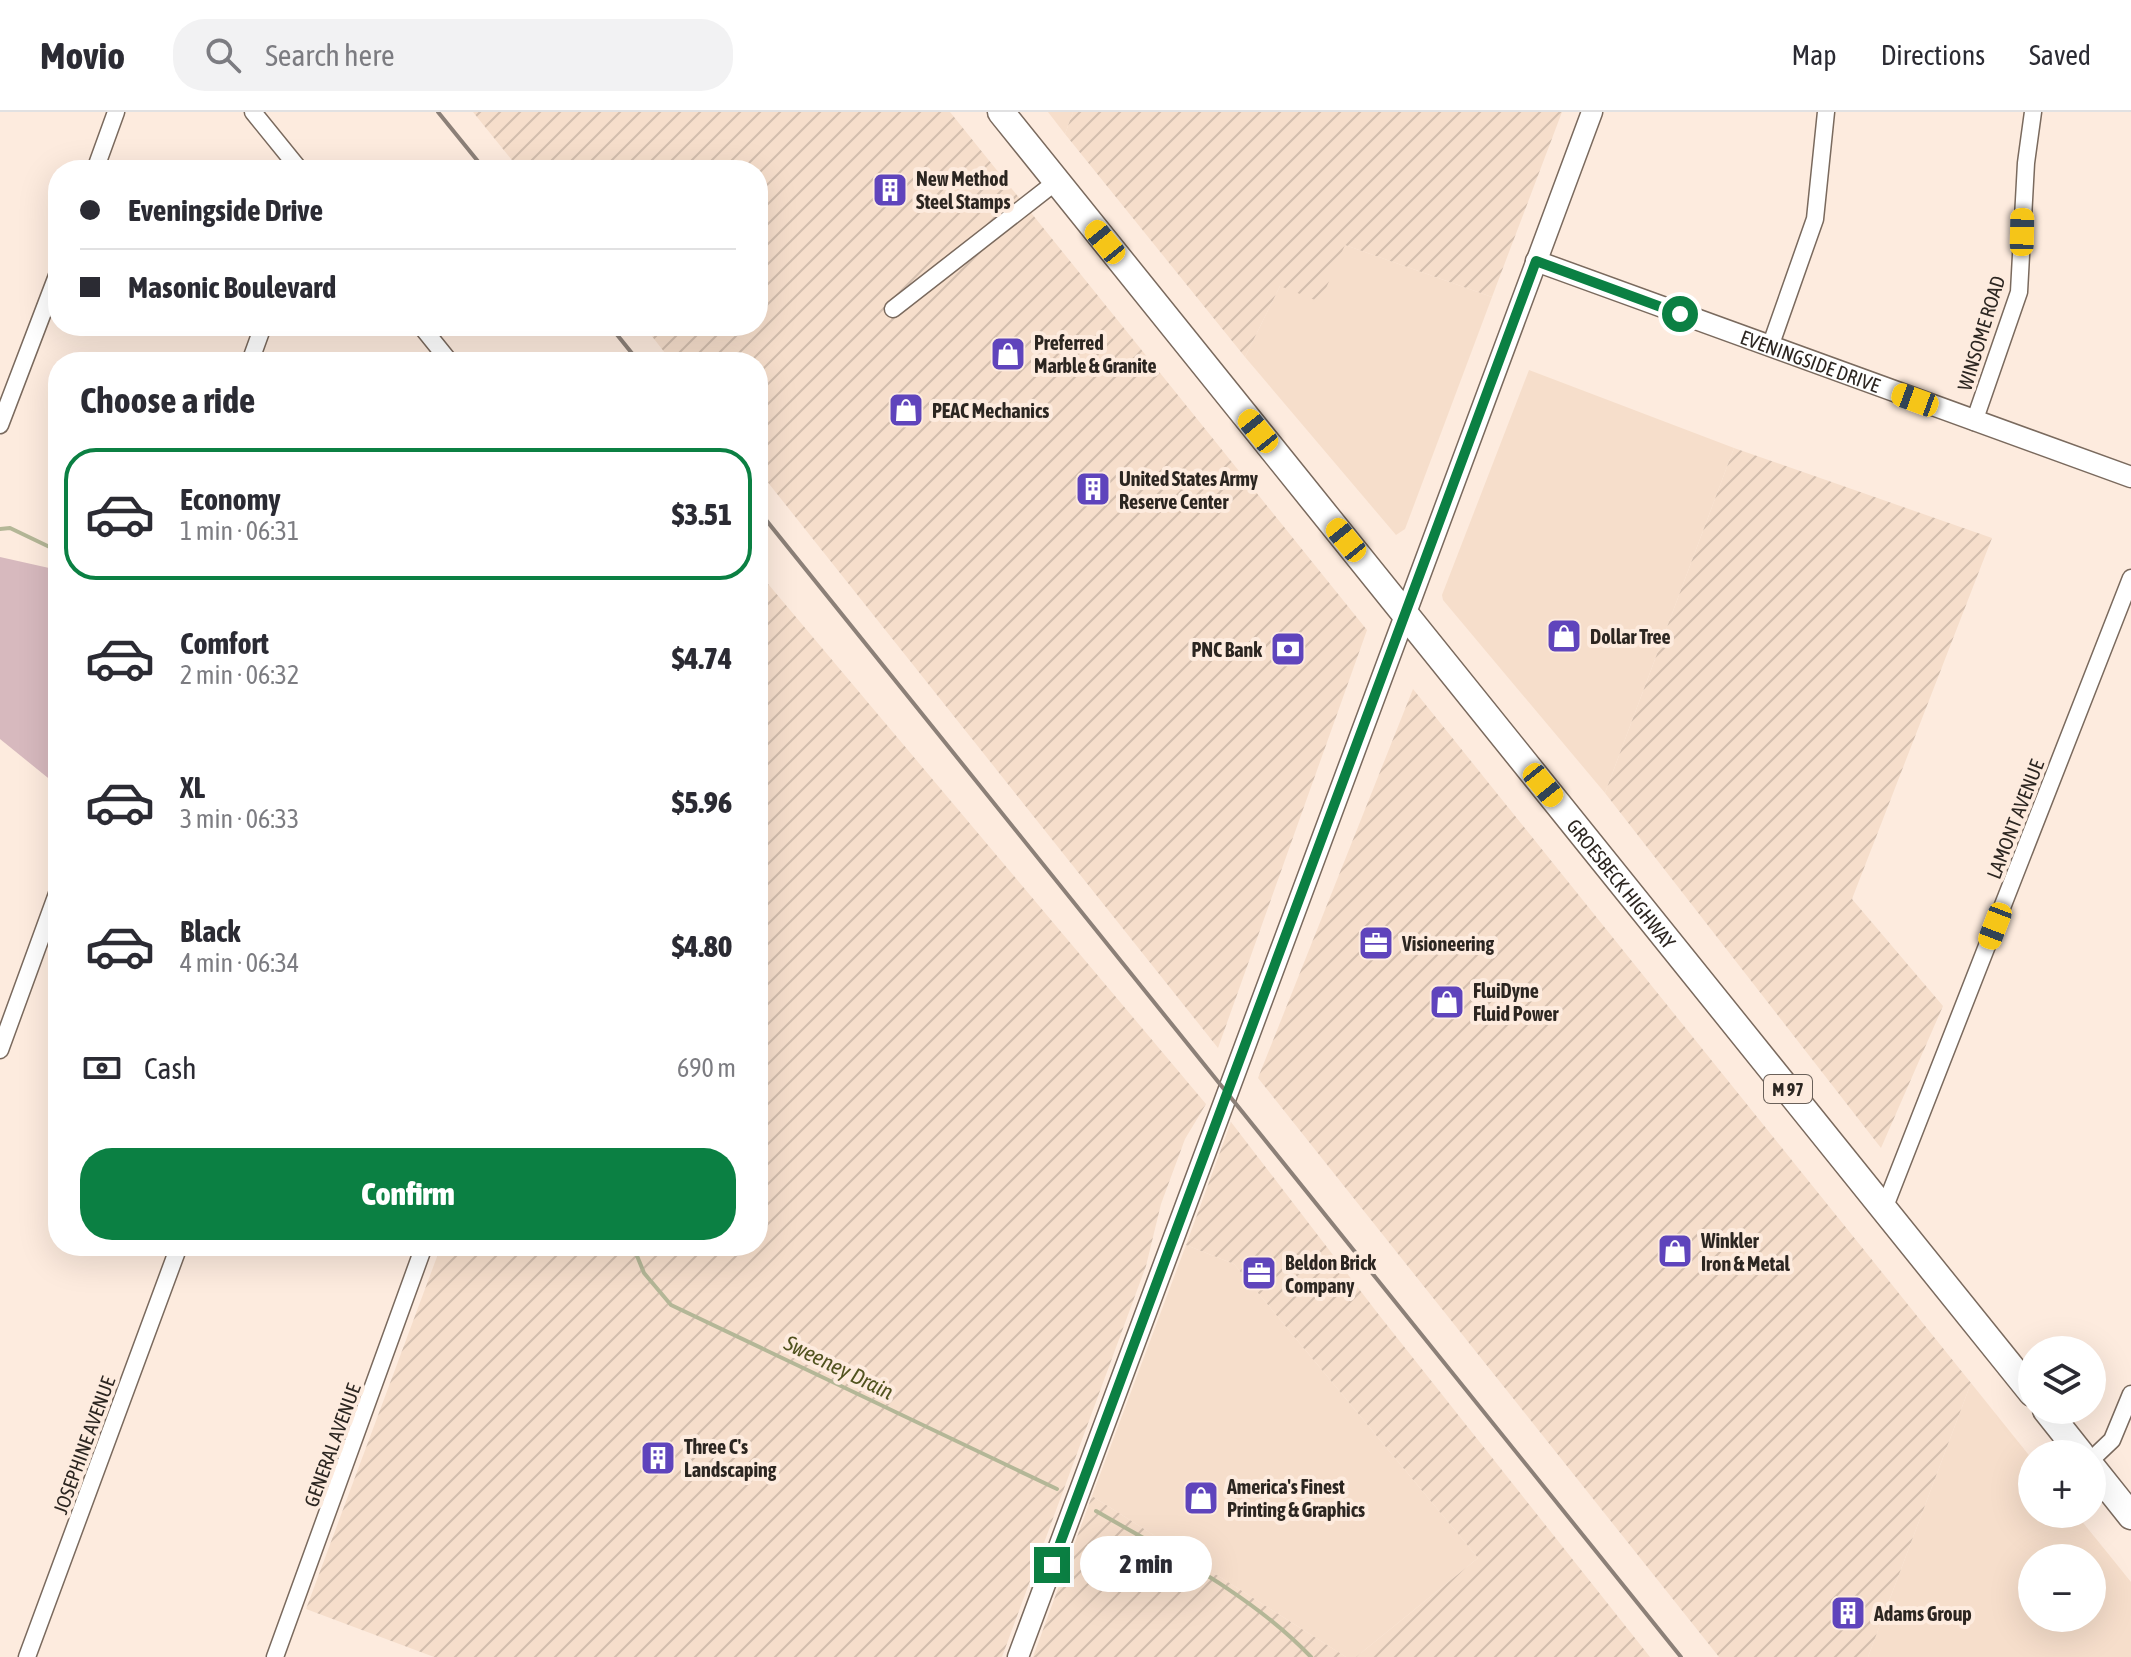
<!DOCTYPE html>
<meta charset="utf-8">
<style>
body{margin:0;font-family:"Asap Condensed",sans-serif;background:#f2f2f3;color:#2b2b33;height:100vh;display:flex;flex-direction:column;font-size:30px;white-space:nowrap}
*{box-sizing:border-box;margin:0}
p{font-size:26px;color:#7c7c81}
.icon{flex:none;width:44px;height:44px;fill:none;stroke:currentColor;stroke-width:2;stroke-linecap:round;stroke-linejoin:round}
.map{position:relative;flex:1;overflow:hidden}
.panel{position:absolute;left:48px;top:240px;width:720px;height:904px;display:flex;flex-direction:column;background:#fff;border-radius:32px;box-shadow:0 8px 32px #0002}
.panel>*{flex:none}
.top-card{position:absolute;left:48px;top:48px;width:720px;height:176px;border-radius:32px;box-shadow:0 8px 32px #0002;display:grid;align-content:center;height:176px;padding:0 32px;background:#fff}
.tools{position:absolute;left:2018px;top:1224px;display:grid;gap:16px}
.tools a{display:grid;place-items:center;width:88px;height:88px;border-radius:50%;background:#fff;box-shadow:0 8px 32px #0002;font-size:40px}
.end{position:absolute;width:36px;height:36px;margin:-18px;border:10px solid #0b8043;background:#fff;box-shadow:0 0 0 4px #fff}
.from{border-radius:50%}
.bubble{position:absolute;height:56px;border-radius:28px;background:#fff;box-shadow:0 8px 32px #0002;font-size:26px;font-weight:800;line-height:56px;text-align:center}
.car{position:absolute;width:24px;height:48px;margin:-24px -12px;border-radius:10px;box-shadow:0 0 6px 2px #0007;background:linear-gradient(#f5c518 24%,#345 0 40%,#f5c518 0 76%,#345 0 86%,#f5c518 0)}
.top-card b{display:flex;align-items:center;gap:28px;height:76px;font-size:30px}
.top-card b+b{border-top:2px solid #e1e1e2}
.top-card i{width:20px;height:20px;background:#2b2b33}
ul{padding:0;list-style:none}
li{display:flex;align-items:center;gap:24px;height:132px;margin:0 16px 12px;padding:0 16px;border:4px solid transparent;border-radius:32px}
li div{flex:1}
li b{display:block;font-size:30px}
li em{font-style:normal;font-weight:800}
li.selected{border-color:#0b8043}
li>.icon{width:72px;height:72px;stroke-width:1.5}
h2{padding:0 32px;font-size:36px;line-height:96px}
.pay{display:flex;align-items:center;gap:20px;height:88px;padding:0 32px;font-size:30px}
.pay p{margin-inline-start:auto}
.cta{display:flex;gap:16px;margin-top:auto;padding:16px 32px}
.cta a{flex:1;height:92px;border-radius:32px;background:#0b8043;color:#fff;font-size:32px;font-weight:800;line-height:92px;text-align:center}
header{display:flex;align-items:center;gap:48px;box-sizing:border-box;height:112px;padding:0 40px;background:#fff;border-bottom:2px solid #e1e1e2}
header strong{font-size:38px}
nav{display:flex;gap:44px;margin-inline-start:auto;font-size:28px}
.search{width:560px;height:72px;background:#f2f2f3;display:flex;align-items:center;gap:20px;box-sizing:border-box;padding:0 28px;border-radius:32px;color:#7c7c81;font-size:30px}
.map>svg:first-child{display:block}
.built{fill:#f6decb;fill-rule:evenodd}
.industrial{fill:url(#industrial-furrows)}
.green{fill:#d7b9be}
.lines{fill:none;stroke-linecap:round;stroke-linejoin:round}
.stream{stroke:#b4b797;stroke-width:4}
.minor-casing{stroke:#7a6a5e;stroke-width:19}
.tertiary-casing{stroke:#7a6a5e;stroke-width:23}
.primary-casing{stroke:#7a6a5e;stroke-width:29}
.minor{stroke:#fff;stroke-width:16}
.tertiary{stroke:#fff;stroke-width:20}
.primary{stroke:#fff;stroke-width:26}
.rail{stroke:#8c8078;stroke-width:4}
.route{stroke:#0b8043;stroke-width:10}
.labels{text-anchor:middle;dominant-baseline:central;stroke-width:8;stroke-linejoin:round;paint-order:stroke}
.shield{fill:#fdebde;stroke:#6b615a;stroke-width:2}
.shield-label{font-size:18px;font-weight:bold;fill:#2c2621}
.poi-label{font-size:20px;font-weight:bold;fill:#2c2621;stroke:#fdebde;text-anchor:start}
.street-label{font-size:20px;fill:#2c2621;stroke:#fdebde}
.water-label{font-size:22px;font-style:italic;fill:#50521e;stroke:#fdebde}
</style>
<header>
<strong>Movio</strong>
<div class="search"><svg class="icon" aria-label="search" viewBox="0 0 24 24"><circle cx="10" cy="10" r="6"/><path d="M15 15l6 6"/></svg>Search here</div>
<nav><a>Map</a><a>Directions</a><a>Saved</a></nav>
</header>
<div class="map">
<svg width="2131" height="1545" viewBox="0 0 2131 1545">
<defs>
<pattern id="industrial-furrows" width="10" height="10" patternUnits="userSpaceOnUse" patternTransform="scale(2)"><rect width="10" height="10" fill="#f6decb"/><path d="M-1 1l2-2M0 10L10 0M9 11l2-2" fill="none" stroke="#d3beae"/></pattern>
</defs>
<rect width="100%" height="100%" fill="#fdebde"/>
<path class="built" d="M1048,0H1073L1065,22Z
M1345,133L1492,185L1405,417L1396,423L1245,245L1280,174Z
M1529,258L1734,336L1605,681L1443,488L1442,483Z
M1186,1133L1234,1152L1478,1446L1356,1545H1346L1092,1384Z
M1971,1271L2032,1347V1402H2076L2131,1470V1545H1868ZM2092,1446V1506H2032V1446Z"/>
<path class="industrial" d="M473,0H950L1367,518L1218,936L758,358V250H672L644,214H758V58H520Z
M1073,0H1562L1492,185L1345,133L1320,190L1280,174L1245,245L1065,22Z
M1734,336L1992,426L1852,787L1943,894L1881,1036L1605,681Z
M758,460L1206,992L1185,1027L1161,1092L1146,1154L1002,1545H434L306,1497L441,1134H758Z
M1413,577L1971,1271L1868,1545H1719L1258,966Z
M1231,1010L1379,1203L1650,1545H1356L1478,1446L1234,1152L1186,1133Z
M1092,1384L1346,1545H1033Z"/>
<path class="green" d="M0,445L58,458V674L0,627Z"/>
<g class="lines">
<path class="stream" d="M0,417L10,416L58,439
M633,1134L644,1161L671,1193L1057,1377
M1096,1399C1170,1442 1251,1482 1311,1545"/>
<defs>
<path id="minor" d="M253,0L300,58
M95,58L116,0
M893,197L1057,69
M421,214L450,250
M1770,235L1815,107L1826,0
M250,250L263,214
M1974,310L2019,180L2026,51L2033,0
M0,313L58,161
M0,938L58,779
M1884,1097L2131,466
M2092,1347L2112,1328L2131,1282
M27,1545L179,1134
M275,1545L424,1134"/>
<g id="tertiary">
<path id="s1" d="M1536,149L2131,365"/>
<path d="M1018,1545L1592,0"/>
</g>
<g id="primary">
<path id="s2" d="M1001,0L2032,1281"/>
<path d="M2046,1298L2081,1342"/>
<path d="M2092,1355L2131,1404"/>
</g>
</defs>
<use href="#minor" class="minor-casing"/>
<use href="#tertiary" class="tertiary-casing"/>
<use href="#primary" class="primary-casing"/>
<use href="#minor" class="minor"/>
<use href="#tertiary" class="tertiary"/>
<use href="#primary" class="primary"/>
<path class="rail" d="M438,0L485,58
M610,214L639,250
M758,398L1681,1545"/>
</g>
<g class="lines">
<path class="route" d="M1052,1453L1536,149L1680,202"/>
</g>
<defs>
<symbol id="building-square" viewBox="-11 -11 22 22"><rect x="-9" y="-9" width="18" height="18" rx="4" fill="#5f44bc" stroke="#fdebde"/><path d="M-4-6H4V6H1V3H-1V6H-4ZM-2.5-4.3h1.7v1.8h-1.7ZM.8-4.3h1.7v1.8H.8ZM-2.5-1h1.7V.8h-1.7ZM.8-1h1.7V.8H.8Z" fill="#fff"/></symbol>
<symbol id="shop-square" viewBox="-11 -11 22 22"><rect x="-9" y="-9" width="18" height="18" rx="4" fill="#5f44bc" stroke="#fdebde"/><path d="M-5-2.5h2.3a2.7 3.5 0 0 1 5.4 0H5L5.5 6h-11ZM-1.5-2.5h3a1.5 2.3 0 0 0-3 0Z" fill="#fff"/></symbol>
<symbol id="bank-square" viewBox="-11 -11 22 22"><rect x="-9" y="-9" width="18" height="18" rx="4" fill="#5f44bc" stroke="#fdebde"/><path d="M-6-4H6V4H-6ZM0-2.3a2.3 2.3 0 1 0 0 4.6a2.3 2.3 0 1 0 0-4.6Z" fill="#fff"/></symbol>
<symbol id="office-square" viewBox="-11 -11 22 22"><rect x="-9" y="-9" width="18" height="18" rx="4" fill="#5f44bc" stroke="#fdebde"/><path d="M-6-3h4V-5.5h4V-3h4V5H-6ZM-1-4.5V-3h2v-1.5ZM-6 0V1H6V0Z" fill="#fff"/></symbol>
</defs>
<g fill-rule="evenodd">
<use href="#building-square" x="870" y="58" width="40" height="40"/>
<use href="#shop-square" x="988" y="222" width="40" height="40"/>
<use href="#shop-square" x="886" y="278" width="40" height="40"/>
<use href="#building-square" x="1073" y="357" width="40" height="40"/>
<use href="#shop-square" x="1544" y="504" width="40" height="40"/>
<use href="#bank-square" x="1268" y="517" width="40" height="40"/>
<use href="#office-square" x="1356" y="811" width="40" height="40"/>
<use href="#shop-square" x="1427" y="870" width="40" height="40"/>
<use href="#shop-square" x="1655" y="1119" width="40" height="40"/>
<use href="#office-square" x="1239" y="1141" width="40" height="40"/>
<use href="#building-square" x="638" y="1326" width="40" height="40"/>
<use href="#shop-square" x="1181" y="1366" width="40" height="40"/>
<use href="#building-square" x="1828" y="1481" width="40" height="40"/>
</g>
<g class="labels">
<rect class="shield" x="1764" y="963" width="48" height="28" rx="6"/>
<g class="shield-label">
<text x="1788" y="977">M 97</text>
</g>
<g class="poi-label">
<text x="916" y="66">New Method<tspan x="916" dy="23">Steel Stamps</tspan></text>
<text x="1034" y="230">Preferred<tspan x="1034" dy="23">Marble &amp; Granite</tspan></text>
<text x="932" y="298">PEAC Mechanics</text>
<text x="1119" y="366">United States Army<tspan x="1119" dy="23">Reserve Center</tspan></text>
<text x="1590" y="524">Dollar Tree</text>
<text x="1262" y="537" text-anchor="end">PNC Bank</text>
<text x="1402" y="831">Visioneering</text>
<text x="1473" y="878">FluiDyne<tspan x="1473" dy="23">Fluid Power</tspan></text>
<text x="1701" y="1128">Winkler<tspan x="1701" dy="23">Iron &amp; Metal</tspan></text>
<text x="1285" y="1150">Beldon Brick<tspan x="1285" dy="23">Company</tspan></text>
<text x="684" y="1334">Three C's<tspan x="684" dy="23">Landscaping</tspan></text>
<text x="1227" y="1374">America's Finest<tspan x="1227" dy="23">Printing &amp; Graphics</tspan></text>
<text x="1874" y="1501">Adams Group</text>
</g>
<g class="street-label">
<text transform="translate(1981 221) rotate(-73)">WINSOME ROAD</text>
<text stroke="none"><textPath href="#s1" startOffset="292">EVENINGSIDE DRIVE</textPath></text>
<text transform="translate(2015 707) rotate(-69)">LAMONT AVENUE</text>
<text stroke="none"><textPath href="#s2" startOffset="990">GROESBECK HIGHWAY</textPath></text>
<text transform="translate(84 1333) rotate(-70)">JOSEPHINE AVENUE</text>
<text transform="translate(332 1333) rotate(-70)">GENERAL AVENUE</text>
</g>
<g class="water-label">
<text transform="translate(839 1255) rotate(26)">Sweeney Drain</text>
</g>
</g>
</svg>
<div class="tools">
<a><svg class="icon" aria-label="layers" viewBox="0 0 24 24"><path d="M12 4l9 5-9 5-9-5zM3 14l9 5 9-5"/></svg></a>
<a>+</a>
<a>−</a>
</div>
<i class="end from" style="left:1680px;top:202px"></i>
<i class="end" style="left:1052px;top:1453px"></i>
<div class="bubble" style="left:1080px;top:1424px;width:132px">2 min</div>
<i class="car" style="left:2022px;top:120px;rotate:1deg"></i>
<i class="car" style="left:1105px;top:130px;rotate:321deg"></i>
<i class="car" style="left:1915px;top:288px;rotate:290deg"></i>
<i class="car" style="left:1258px;top:319px;rotate:321deg"></i>
<i class="car" style="left:1346px;top:428px;rotate:321deg"></i>
<i class="car" style="left:1543px;top:673px;rotate:141deg"></i>
<i class="car" style="left:1995px;top:814px;rotate:201deg"></i>
<div class="top-card">
<b><i class="from"></i>Eveningside Drive</b>
<b><i></i>Masonic Boulevard</b>
</div>
<section class="panel">
<h2>Choose a ride</h2>
<ul>
<li class="selected"><svg class="icon" aria-label="car" viewBox="0 0 24 24"><path d="M5 17H2v-5l4-1 3-4h7l3 4 3 1v5h-3M9 17h6M6 11h13"/><circle cx="7" cy="17" r="2"/><circle cx="17" cy="17" r="2"/></svg><div><b>Economy</b><p>1 min · 06:31</p></div><em>$3.51</em></li>
<li><svg class="icon" aria-label="car" viewBox="0 0 24 24"><path d="M5 17H2v-5l4-1 3-4h7l3 4 3 1v5h-3M9 17h6M6 11h13"/><circle cx="7" cy="17" r="2"/><circle cx="17" cy="17" r="2"/></svg><div><b>Comfort</b><p>2 min · 06:32</p></div><em>$4.74</em></li>
<li><svg class="icon" aria-label="car" viewBox="0 0 24 24"><path d="M5 17H2v-5l4-1 3-4h7l3 4 3 1v5h-3M9 17h6M6 11h13"/><circle cx="7" cy="17" r="2"/><circle cx="17" cy="17" r="2"/></svg><div><b>XL</b><p>3 min · 06:33</p></div><em>$5.96</em></li>
<li><svg class="icon" aria-label="car" viewBox="0 0 24 24"><path d="M5 17H2v-5l4-1 3-4h7l3 4 3 1v5h-3M9 17h6M6 11h13"/><circle cx="7" cy="17" r="2"/><circle cx="17" cy="17" r="2"/></svg><div><b>Black</b><p>4 min · 06:34</p></div><em>$4.80</em></li>
</ul>
<div class="pay"><svg class="icon" aria-label="cash" viewBox="0 0 24 24"><path d="M3 7h18v10H3z"/><circle cx="12" cy="12" r="2"/></svg>Cash<p>690 m</p></div>
<div class="cta"><a>Confirm</a></div>
</section>
</div>
